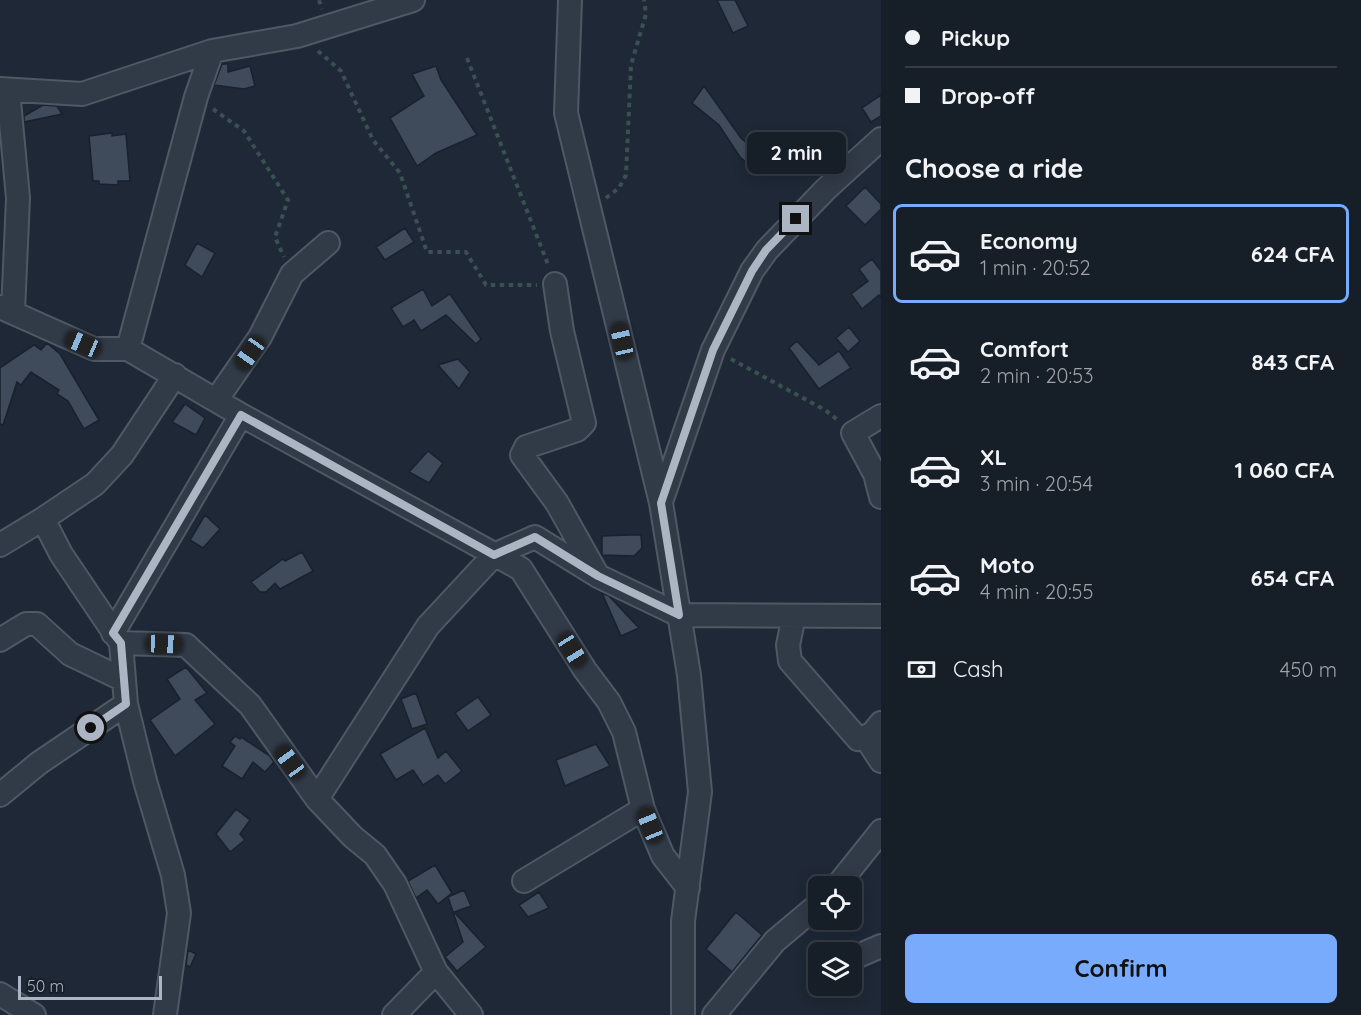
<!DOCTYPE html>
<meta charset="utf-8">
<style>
body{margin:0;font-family:Quicksand,sans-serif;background:#232b34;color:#f1f3f6;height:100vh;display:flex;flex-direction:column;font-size:22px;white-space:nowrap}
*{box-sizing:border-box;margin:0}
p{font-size:20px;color:#9ea2a8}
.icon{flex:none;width:33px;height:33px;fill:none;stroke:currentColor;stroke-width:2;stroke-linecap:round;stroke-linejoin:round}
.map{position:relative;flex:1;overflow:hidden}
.drawer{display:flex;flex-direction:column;background:#161e28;width:480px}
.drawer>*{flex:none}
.top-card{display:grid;align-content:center;height:132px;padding:0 24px;background:#161e28}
.fabs{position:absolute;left:808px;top:876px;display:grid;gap:12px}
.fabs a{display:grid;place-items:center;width:54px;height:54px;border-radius:9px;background:#161e28;box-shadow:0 3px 15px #0003,0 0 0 2px #353c45;font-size:30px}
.scale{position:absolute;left:18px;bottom:15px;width:144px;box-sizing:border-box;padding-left:6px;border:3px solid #abb5c4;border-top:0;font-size:16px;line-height:21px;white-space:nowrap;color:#abb5c4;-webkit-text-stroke:4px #171f2b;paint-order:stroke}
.end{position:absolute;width:27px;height:27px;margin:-14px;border:8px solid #abb5c4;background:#111;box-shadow:0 0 0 3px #111}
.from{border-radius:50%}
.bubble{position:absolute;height:42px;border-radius:9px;background:#161e28;box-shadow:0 3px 15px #0003,0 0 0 2px #353c45;font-size:20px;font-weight:700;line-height:42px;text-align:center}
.car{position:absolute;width:18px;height:36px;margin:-18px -9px;border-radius:8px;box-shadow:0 0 4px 2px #0007;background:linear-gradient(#222 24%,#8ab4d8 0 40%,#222 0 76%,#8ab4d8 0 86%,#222 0)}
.top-card b{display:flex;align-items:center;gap:21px;height:57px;font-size:22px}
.top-card b+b{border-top:2px solid #353c45}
.top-card i{width:15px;height:15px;background:#f1f3f6}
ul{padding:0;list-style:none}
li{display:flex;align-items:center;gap:18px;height:99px;margin:0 12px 9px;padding:0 12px;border:3px solid transparent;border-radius:9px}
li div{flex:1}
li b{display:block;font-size:22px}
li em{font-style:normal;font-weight:700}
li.current{border-color:#78abfc}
li>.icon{width:54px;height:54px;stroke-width:1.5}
h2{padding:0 24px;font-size:27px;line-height:72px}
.pay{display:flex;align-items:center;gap:15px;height:66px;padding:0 24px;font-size:22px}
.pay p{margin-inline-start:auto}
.button{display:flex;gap:12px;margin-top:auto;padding:12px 24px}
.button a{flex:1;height:69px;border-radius:9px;background:#78abfc;color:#111;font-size:24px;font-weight:700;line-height:69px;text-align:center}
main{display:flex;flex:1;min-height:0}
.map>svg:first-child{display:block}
.building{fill:#3f4b5b;stroke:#19212d;stroke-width:1.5}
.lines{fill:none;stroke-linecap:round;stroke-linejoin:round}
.minor-casing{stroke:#4f5865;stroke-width:26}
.path{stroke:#3a5052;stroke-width:4;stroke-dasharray:4.5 4.5;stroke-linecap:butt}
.minor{stroke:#313a47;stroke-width:22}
.route{stroke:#abb5c4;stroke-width:8}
</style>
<main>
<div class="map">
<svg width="881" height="1015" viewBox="0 0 881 1015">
<rect width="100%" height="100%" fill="#1e2836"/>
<path class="building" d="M717,0H735L748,26L733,33Z
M222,64H228V72L250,66L255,86L244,89L214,85Z
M436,66L441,80L477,135L436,153L417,166L390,118L424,96L412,74Z
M704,86L741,138L757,153L748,164L740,157L719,125L692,103Z
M881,95V116L871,122L862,108Z
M43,105L57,106L62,114L24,122V116Z
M112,133V136L126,134L130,181H118V185L99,184V181H93L89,136Z
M865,187L881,204V209L865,225L846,206Z
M405,228L414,242L385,260L376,247Z
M197,243L215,253L202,277L185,265Z
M872,259L881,271V297L879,295L862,309L851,294L868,281L859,269Z
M423,289L432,306L450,294L481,339L476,344L446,315L421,331L414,320L403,327L391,308Z
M849,327L860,341L848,352L836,338Z
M797,341L819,365L839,351L851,368L819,389L789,348Z
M47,343L60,354L99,420L84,429L68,401L57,394L59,390L31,372L21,385L17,382L3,425L0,424V368L34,345L41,350Z
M458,359L470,372L459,389L438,365Z
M185,404L205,418L196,435L172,422Z
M428,451L443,463L429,483L409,472Z
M205,515L220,529L203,548L190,540Z
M629,535H641L642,548L634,556L602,555V536Z
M302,552L313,571L280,589L275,583L266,592H260L251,582L283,559L285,561Z
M602,593L609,596L639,628L621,636Z
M186,667L207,693L195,700L215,724L175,756L150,720L180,699L167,679Z
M416,693L427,724L412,729L401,699Z
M478,697L491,715L468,731L455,713Z
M425,728L438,758L446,751L462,771L445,784L438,775L423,785L413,770L396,780L380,754Z
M235,736L240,739L241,737L270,756L274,762L265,772L253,762L242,779L222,766L235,746L230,742Z
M596,744L610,766L565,786L556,760Z
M236,809L250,820L240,834L245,840L230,852L216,834Z
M435,865L452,893L438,904L427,890L416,898L408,881Z
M464,890L471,906L454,912L486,947L457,971L445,957L463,942L448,897Z
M539,892L549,908L528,917L519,905Z
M736,912L762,935L732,972L706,949Z
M188,950L196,954L190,967L186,965Z"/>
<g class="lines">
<defs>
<path id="minor" d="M570,0L566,113L661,503L689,675L700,792L683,921V1015
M0,89L82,94L212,51L297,36L413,0
M8,90L18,198L13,312
M555,284L562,331L584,423L577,430L526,447L522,455L557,503L598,576
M0,307L94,349H128L241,415L521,569L585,670L609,702L624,732L643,809L663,856L688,888
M128,349L196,97L212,51
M175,375L122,455L95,484L43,519L61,554L121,643L186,645L250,705L317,799L353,837L375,855L395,884L436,972L471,1015
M217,399L260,337L292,274L328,243
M881,416L853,433L875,474L881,497
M661,502L713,350L752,271L767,250L826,189L881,139
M0,545L43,519
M794,616L788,645L790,661L858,739L872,734L881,723
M113,633L241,415
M0,640L26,624H37L70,654L124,680
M121,643L126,704L145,781L173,875L179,913L165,1015
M866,738L881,761
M0,795L39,763L126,704
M317,799L428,626L494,555L535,537L598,576L679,615L881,616
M524,881L643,809
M837,886L881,831
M858,956L881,946
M0,994L34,1015
M394,1015L436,972
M714,1015L775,941L819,904"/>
</defs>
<use href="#minor" class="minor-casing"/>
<path class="path" d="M319,0L322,9
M318,51L341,71L373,140L400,173L427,252H466L486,285H537
M467,58L549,267
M213,109L244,131L288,200L275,237L284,257
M606,198L619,188L626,175L631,65L646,14L644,0
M731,359L825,410L839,421"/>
<use href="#minor" class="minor"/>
</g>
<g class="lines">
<path class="route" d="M91,728L126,704L121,643L113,633L241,415L494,555L535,537L598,576L679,615L661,503L713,350L752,271L766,250L796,219"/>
</g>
</svg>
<div class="fabs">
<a><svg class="icon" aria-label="locate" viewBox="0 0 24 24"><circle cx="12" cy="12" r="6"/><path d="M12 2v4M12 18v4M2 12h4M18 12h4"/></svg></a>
<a><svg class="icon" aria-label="layers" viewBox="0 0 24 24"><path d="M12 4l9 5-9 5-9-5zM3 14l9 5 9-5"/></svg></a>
</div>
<div class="scale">50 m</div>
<i class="end from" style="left:91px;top:728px"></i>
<i class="end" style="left:796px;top:219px"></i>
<div class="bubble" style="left:747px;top:132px;width:99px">2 min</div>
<i class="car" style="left:622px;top:341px;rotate:347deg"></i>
<i class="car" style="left:83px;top:344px;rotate:293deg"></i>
<i class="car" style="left:250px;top:353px;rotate:215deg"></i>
<i class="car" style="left:164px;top:644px;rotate:92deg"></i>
<i class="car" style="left:572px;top:650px;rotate:148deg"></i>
<i class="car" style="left:290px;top:762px;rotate:324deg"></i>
<i class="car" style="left:650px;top:825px;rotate:338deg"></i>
</div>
<section class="drawer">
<div class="top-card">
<b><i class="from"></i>Pickup</b>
<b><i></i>Drop-off</b>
</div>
<h2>Choose a ride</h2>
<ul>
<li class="current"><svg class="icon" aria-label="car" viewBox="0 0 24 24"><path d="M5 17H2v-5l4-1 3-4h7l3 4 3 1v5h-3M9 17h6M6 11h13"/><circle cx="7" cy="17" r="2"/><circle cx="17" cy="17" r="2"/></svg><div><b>Economy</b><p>1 min · 20:52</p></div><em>624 CFA</em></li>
<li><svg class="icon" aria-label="car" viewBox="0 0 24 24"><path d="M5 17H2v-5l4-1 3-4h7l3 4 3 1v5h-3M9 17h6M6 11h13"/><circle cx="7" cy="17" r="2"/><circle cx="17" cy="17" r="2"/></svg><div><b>Comfort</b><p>2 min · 20:53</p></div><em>843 CFA</em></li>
<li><svg class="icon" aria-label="car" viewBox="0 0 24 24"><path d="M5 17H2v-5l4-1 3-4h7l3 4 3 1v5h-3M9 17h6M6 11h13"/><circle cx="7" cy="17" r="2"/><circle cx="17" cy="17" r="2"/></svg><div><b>XL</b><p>3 min · 20:54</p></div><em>1 060 CFA</em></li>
<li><svg class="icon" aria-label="car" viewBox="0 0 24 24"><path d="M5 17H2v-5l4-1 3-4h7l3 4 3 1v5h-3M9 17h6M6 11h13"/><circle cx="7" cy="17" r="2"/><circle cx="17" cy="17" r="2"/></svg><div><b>Moto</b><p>4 min · 20:55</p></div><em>654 CFA</em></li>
</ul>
<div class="pay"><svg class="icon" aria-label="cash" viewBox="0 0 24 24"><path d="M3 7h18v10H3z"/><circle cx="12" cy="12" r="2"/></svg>Cash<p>450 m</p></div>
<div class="button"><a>Confirm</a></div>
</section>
</main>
